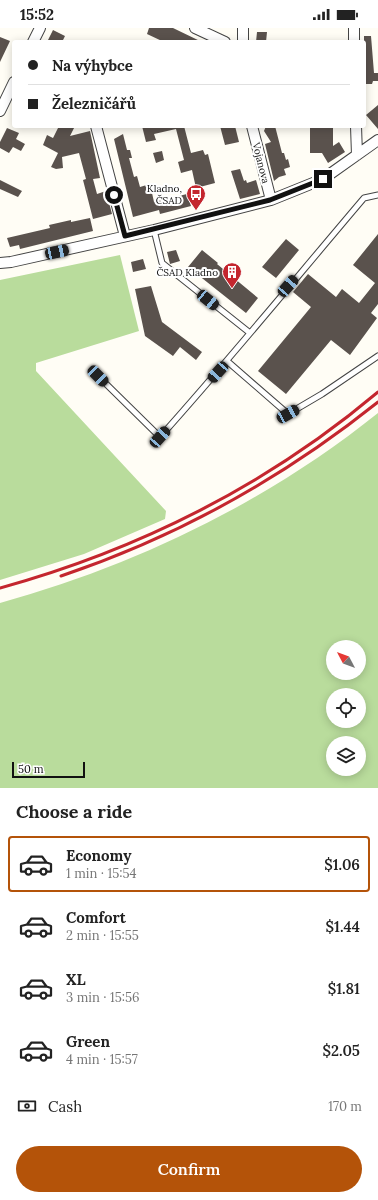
<!DOCTYPE html>
<meta charset="utf-8">
<style>
body{margin:0;font-family:Lora,serif;background:#f2f2f2;color:#222;height:100vh;display:flex;flex-direction:column;font-size:15px;white-space:nowrap}
*{box-sizing:border-box;margin:0}
p{font-size:13px;color:#767676}
.icon{flex:none;width:22px;height:22px;fill:none;stroke:currentColor;stroke-width:2;stroke-linecap:round;stroke-linejoin:round}
.map{position:relative;height:760px;overflow:hidden}
.sheet{display:flex;flex-direction:column;background:#fff;flex:1}
.sheet>*{flex:none}
.hud{position:absolute;left:12px;top:12px;width:354px;height:88px;border-radius:4px;box-shadow:0 2px 10px #0003;display:grid;align-content:center;height:88px;padding:0 16px;background:#fff}
.needle{width:26px;rotate:311deg}
.buttons{position:absolute;left:326px;top:612px;display:grid;gap:8px}
.buttons a{display:grid;place-items:center;width:40px;height:40px;border-radius:50%;background:#fff;box-shadow:0 2px 10px #0003;font-size:20px}
.scale{position:absolute;left:12px;bottom:10px;width:73px;box-sizing:border-box;padding-left:4px;border:2px solid #111;border-top:0;font-size:11px;line-height:14px;white-space:nowrap;color:#111;-webkit-text-stroke:3px #fff;paint-order:stroke}
.end{position:absolute;width:18px;height:18px;margin:-9px;border:5px solid #111;background:#fff;box-shadow:0 0 0 2px #fff}
.from{border-radius:50%}
.car{position:absolute;width:12px;height:24px;margin:-12px -6px;border-radius:5px;box-shadow:0 0 3px 1px #0007;background:linear-gradient(#222 24%,#8ab4d8 0 40%,#222 0 76%,#8ab4d8 0 86%,#222 0)}
.hud b{display:flex;align-items:center;gap:14px;height:38px;font-size:15px}
.hud b+b{border-top:1px solid #e0e0e0}
.hud i{width:10px;height:10px;background:#222}
ul{padding:0;list-style:none}
li{display:flex;align-items:center;gap:12px;height:56px;margin:0 8px 6px;padding:0 8px;border:2px solid transparent;border-radius:4px}
li div{flex:1}
li b{display:block;font-size:15px}
li em{font-style:normal;font-weight:600}
li.selected{border-color:#b45309}
li>.icon{width:36px;height:36px;stroke-width:1.5}
h2{padding:0 16px;font-size:18px;line-height:48px}
.pay{display:flex;align-items:center;gap:10px;height:44px;padding:0 16px;font-size:15px}
.pay p{margin-inline-start:auto}
.cta{display:flex;gap:8px;margin-top:auto;padding:8px 16px}
.cta a{flex:1;height:46px;border-radius:24px;background:#b45309;color:#fff;font-size:16px;font-weight:600;line-height:46px;text-align:center}
.status{display:flex;justify-content:space-between;align-items:center;height:28px;padding:0 20px;background:#fff;direction:ltr}
.status svg{height:11px;fill:currentColor}
.map>svg:first-child{display:block}
.forest{fill:#b9dc9c;fill-rule:evenodd}
.building{fill:#5a524d}
.lines{fill:none;stroke-linecap:round;stroke-linejoin:round}
.service-casing{stroke:#444;stroke-width:7}
.minor-casing{stroke:#444;stroke-width:12}
.service{stroke:#fff;stroke-width:5}
.minor{stroke:#fff;stroke-width:10}
.rail{stroke:#c4262e;stroke-width:3}
.route{stroke:#111;stroke-width:5}
.labels{text-anchor:middle;dominant-baseline:central;stroke-width:4;stroke-linejoin:round;paint-order:stroke}
.street-label{font-size:10px;fill:#111;stroke:#fff}
.poi-label{font-size:10px;fill:#111;stroke:#fff;text-anchor:end}
</style>
<div class="status"><b>15:52</b><svg viewBox="0 0 49 12"><path d="M0 12V9h3v3zM5 12V6h3v6zM10 12V3h3v9zM15 12V0h3v12zM26 1h20v11H26zM47 4h2v5h-2z"/></svg></div>
<div class="map">
<svg width="378" height="760" viewBox="0 0 378 760">
<rect width="100%" height="100%" fill="#fffdf5"/>
<path class="forest" d="M120,227L139,303L36,335V343L166,483L165,491L84,526L0,552V252Z
M378,385V760H0V575C137,537 267,474 378,385ZM333,619H359V645H333ZM333,667H359V693H333ZM333,715H359V741H333Z"/>
<path class="building" d="M149,0H173L202,14H164L147,6Z
M53,2L65,8L62,14H47Z
M257,4H267L266,14H256Z
M364,8H371L374,45H378V53H373L372,56H364Z
M0,9L10,13L0,34Z
M378,77V101L366,87Z
M59,98H75L70,108L90,103L100,150L93,151L97,166L106,163L112,186L93,191L83,152L86,151L79,125L62,129L63,140L56,141L51,139L58,125L43,117L47,107L53,110Z
M142,98H184L191,125L203,122L205,127L208,126L215,155L196,160L192,142L181,145L178,134L184,132L176,101L154,106L156,112L146,114Z
M220,98H235L239,114L225,117Z
M266,98H275L282,125H284L286,132L288,131L290,139L284,141L286,147L279,149L274,153L265,116L271,114L264,103Z
M310,98H333V118L339,114L345,124L328,135L322,125H310Z
M7,100L19,105L16,111L25,116L21,123L13,119L9,125L0,120V114Z
M123,106L127,122H130L132,130H129L134,149L137,148L140,159L150,156L154,174L187,166L191,178L160,186L159,182L133,189L114,111Z
M162,123L164,132L156,135L153,125Z
M240,141L244,153L246,152L247,155L256,152L260,166L240,171L231,143Z
M0,152L22,163L18,169L0,161Z
M90,190L93,203L20,221L19,217L10,219L7,210L50,200L49,197L71,192V194Z
M378,206V276L371,285L377,290L350,327L331,312L286,366L258,343L311,279L293,264L308,246L336,269L342,261L359,275L375,255L353,237Z
M286,211L299,222L276,250L262,239Z
M176,222L180,233L170,236L167,224Z
M202,222L218,235L217,236L258,270L246,285L188,239Z
M143,231L146,241L133,244L131,234Z
M151,258L162,294L202,324L196,332L180,319L173,328L145,308L135,261Z"/>
<g class="lines">
<defs>
<path id="service" d="M154,202L162,235L250,305
M227,333L288,386L322,366L378,328
M98,348L160,409C230,331 296,250 364,170L378,167"/>
<path id="minor" d="M195,0L225,14
M354,0V14
M33,14L40,0
M243,14V0
M0,83L14,54
M96,98L125,208
M252,98L271,172
M356,98L357,127
M0,235L11,234L154,202L271,172L323,151L378,112"/>
</defs>
<use href="#service" class="service-casing"/>
<use href="#minor" class="minor-casing"/>
<use href="#service" class="service"/>
<use href="#minor" class="minor"/>
<path class="rail" d="M61,548C177,509 283,450 378,374
M0,560C138,522 268,457 378,364"/>
</g>
<g class="lines">
<path class="route" d="M114,167L125,208L270,172L323,151"/>
</g>
<defs>
<symbol id="bus-pin" viewBox="-11 -11 22 30"><path d="M0 17L-7.5 6A9.5 9.5 0 1 1 7.5 6Z" fill="#c4262e" stroke="#fff"/><path d="M-5-6H5V4H4V6H2V4H-2V6H-4V4H-5ZM-3.5-4V0h7V-4ZM-3.5 1.2v1.5H-2V1.2ZM2 1.2v1.5H3.5V1.2Z" fill="#fff"/></symbol>
<symbol id="building-pin" viewBox="-11 -11 22 30"><path d="M0 17L-7.5 6A9.5 9.5 0 1 1 7.5 6Z" fill="#c4262e" stroke="#fff"/><path d="M-4-6H4V6H1V3H-1V6H-4ZM-2.5-4.3h1.7v1.8h-1.7ZM.8-4.3h1.7v1.8H.8ZM-2.5-1h1.7V.8h-1.7ZM.8-1h1.7V.8H.8Z" fill="#fff"/></symbol>
</defs>
<g fill-rule="evenodd">
<use href="#bus-pin" x="185" y="155" width="22" height="30"/>
<use href="#building-pin" x="221" y="233" width="22" height="30"/>
</g>
<g class="labels">
<g class="street-label">
<text transform="translate(261 135) rotate(76)">Vojanova</text>
</g>
<g class="poi-label">
<text x="182" y="160">Kladno,<tspan x="182" dy="12">ČSAD</tspan></text>
<text x="218" y="244">ČSAD Kladno</text>
</g>
</g>
</svg>
<div class="buttons">
<a><svg class="needle" viewBox="-14 -14 28 28"><path d="M0-13l5 13h-10z" fill="#e53935"/><path d="M0 13l5-13h-10z" fill="#767676"/></svg></a>
<a><svg class="icon" aria-label="locate" viewBox="0 0 24 24"><circle cx="12" cy="12" r="6"/><path d="M12 2v4M12 18v4M2 12h4M18 12h4"/></svg></a>
<a><svg class="icon" aria-label="layers" viewBox="0 0 24 24"><path d="M12 4l9 5-9 5-9-5zM3 14l9 5 9-5"/></svg></a>
</div>
<div class="scale">50 m</div>
<i class="end from" style="left:114px;top:167px"></i>
<i class="end" style="left:323px;top:151px"></i>
<i class="car" style="left:57px;top:224px;rotate:78deg"></i>
<i class="car" style="left:288px;top:258px;rotate:41deg"></i>
<i class="car" style="left:208px;top:272px;rotate:129deg"></i>
<i class="car" style="left:218px;top:344px;rotate:222deg"></i>
<i class="car" style="left:98px;top:348px;rotate:135deg"></i>
<i class="car" style="left:288px;top:386px;rotate:61deg"></i>
<i class="car" style="left:160px;top:409px;rotate:42deg"></i>
<div class="hud">
<b><i class="from"></i>Na výhybce</b>
<b><i></i>Železničářů</b>
</div>
</div>
<section class="sheet">
<h2>Choose a ride</h2>
<ul>
<li class="selected"><svg class="icon" aria-label="car" viewBox="0 0 24 24"><path d="M5 17H2v-5l4-1 3-4h7l3 4 3 1v5h-3M9 17h6M6 11h13"/><circle cx="7" cy="17" r="2"/><circle cx="17" cy="17" r="2"/></svg><div><b>Economy</b><p>1 min · 15:54</p></div><em>$1.06</em></li>
<li><svg class="icon" aria-label="car" viewBox="0 0 24 24"><path d="M5 17H2v-5l4-1 3-4h7l3 4 3 1v5h-3M9 17h6M6 11h13"/><circle cx="7" cy="17" r="2"/><circle cx="17" cy="17" r="2"/></svg><div><b>Comfort</b><p>2 min · 15:55</p></div><em>$1.44</em></li>
<li><svg class="icon" aria-label="car" viewBox="0 0 24 24"><path d="M5 17H2v-5l4-1 3-4h7l3 4 3 1v5h-3M9 17h6M6 11h13"/><circle cx="7" cy="17" r="2"/><circle cx="17" cy="17" r="2"/></svg><div><b>XL</b><p>3 min · 15:56</p></div><em>$1.81</em></li>
<li><svg class="icon" aria-label="car" viewBox="0 0 24 24"><path d="M5 17H2v-5l4-1 3-4h7l3 4 3 1v5h-3M9 17h6M6 11h13"/><circle cx="7" cy="17" r="2"/><circle cx="17" cy="17" r="2"/></svg><div><b>Green</b><p>4 min · 15:57</p></div><em>$2.05</em></li>
</ul>
<div class="pay"><svg class="icon" aria-label="cash" viewBox="0 0 24 24"><path d="M3 7h18v10H3z"/><circle cx="12" cy="12" r="2"/></svg>Cash<p>170 m</p></div>
<div class="cta"><a>Confirm</a></div>
</section>
